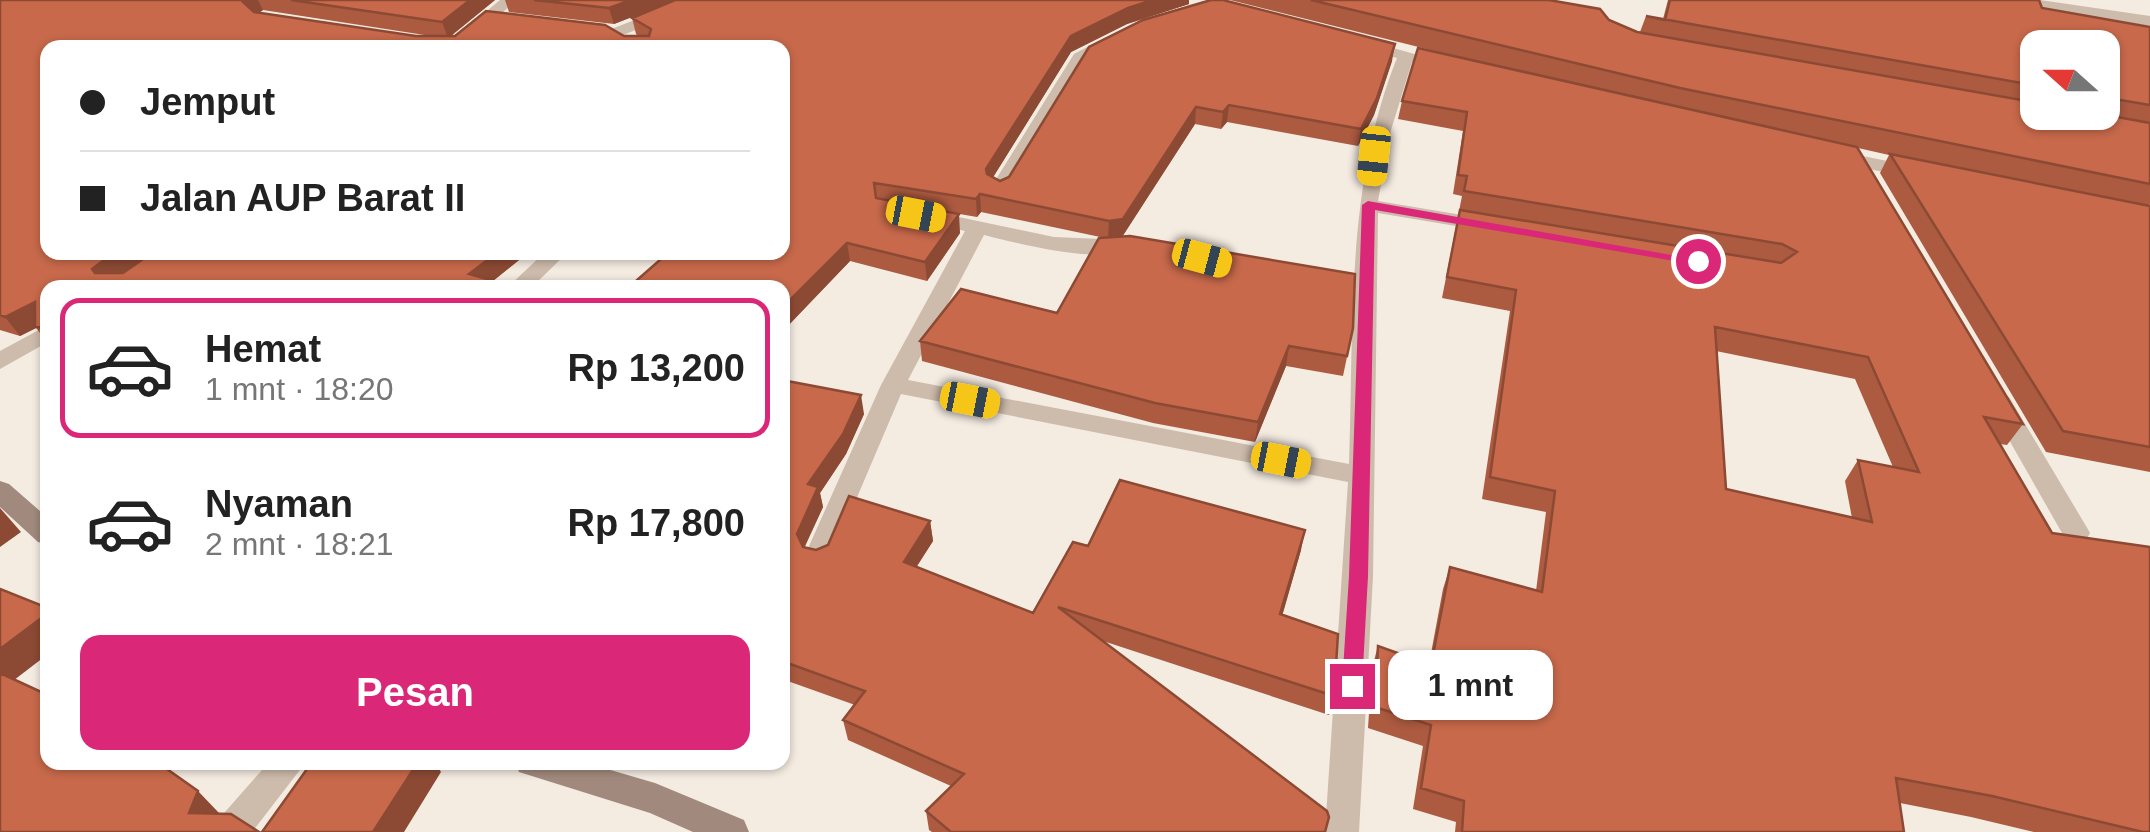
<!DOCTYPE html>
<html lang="id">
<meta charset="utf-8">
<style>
body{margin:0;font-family:Helvetica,sans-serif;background:#f6f6f6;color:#222;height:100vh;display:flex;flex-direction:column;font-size:38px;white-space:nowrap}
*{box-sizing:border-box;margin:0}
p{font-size:32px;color:#767676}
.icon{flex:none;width:55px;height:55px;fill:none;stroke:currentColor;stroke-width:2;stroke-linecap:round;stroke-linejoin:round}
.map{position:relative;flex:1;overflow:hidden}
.sheet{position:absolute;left:40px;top:280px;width:750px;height:490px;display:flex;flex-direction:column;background:#fff;border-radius:20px;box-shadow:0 2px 8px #0004}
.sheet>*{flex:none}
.guide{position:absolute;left:40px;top:40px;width:750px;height:220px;border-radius:20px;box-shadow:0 2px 8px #0004;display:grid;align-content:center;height:220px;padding:0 40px;background:#fff}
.needle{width:65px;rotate:291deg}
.controls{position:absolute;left:2020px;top:30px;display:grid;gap:20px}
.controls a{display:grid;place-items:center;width:100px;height:100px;border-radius:20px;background:#fff;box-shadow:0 2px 8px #0004;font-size:50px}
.end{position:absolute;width:45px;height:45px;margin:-22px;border:12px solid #db2777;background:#fff;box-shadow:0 0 0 5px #fff}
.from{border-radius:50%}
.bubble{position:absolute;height:70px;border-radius:20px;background:#fff;box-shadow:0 2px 8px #0004;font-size:32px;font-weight:800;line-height:70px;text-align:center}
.car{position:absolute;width:30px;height:60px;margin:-30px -15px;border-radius:12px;box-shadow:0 0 8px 2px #0007;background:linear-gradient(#f5c518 24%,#345 0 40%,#f5c518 0 76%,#345 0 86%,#f5c518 0)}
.guide b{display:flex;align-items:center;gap:35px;height:95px;font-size:38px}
.guide b+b{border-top:2px solid #e0e0e0}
.guide i{width:25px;height:25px;background:#222}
ul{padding:18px 0 0;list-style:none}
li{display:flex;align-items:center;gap:30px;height:140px;margin:0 20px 15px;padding:0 20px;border:5px solid transparent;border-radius:20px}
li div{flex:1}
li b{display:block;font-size:38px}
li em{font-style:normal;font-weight:800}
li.selected{border-color:#db2777}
li>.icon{width:90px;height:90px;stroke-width:1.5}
.primary-button{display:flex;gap:20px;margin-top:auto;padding:20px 40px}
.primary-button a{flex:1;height:115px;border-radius:20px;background:#db2777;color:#fff;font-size:40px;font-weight:800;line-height:115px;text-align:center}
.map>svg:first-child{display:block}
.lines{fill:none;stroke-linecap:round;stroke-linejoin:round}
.lane{fill:#cdbbac;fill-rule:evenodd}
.street{fill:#cdbbac;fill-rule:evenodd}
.secondary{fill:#a18a7d;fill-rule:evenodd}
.wall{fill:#ac5a40;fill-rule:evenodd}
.shaded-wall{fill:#8c4a34}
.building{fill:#c8694b;stroke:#8c4a34;stroke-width:2.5;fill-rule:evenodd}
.route{fill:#db2777}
</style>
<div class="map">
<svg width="2150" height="832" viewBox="0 0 2150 832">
<rect width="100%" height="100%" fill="#f4ebe1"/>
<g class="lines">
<path class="lane" d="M2001,0H2040L2150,16V26L2009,5Z"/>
<path class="street" d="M500,0H517L461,48H443Z
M686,0H708L616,38L577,29L585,24L614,28Z
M1106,37L1120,40L1086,60L1007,193H993L990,189L1074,54Z
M1361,39L1457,66L1449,71L1412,62L1391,130L1378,201L1492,220L1502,226L1492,232L1378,213L1373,576L1359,832H1325L1348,482L901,394L829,563L819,566L809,563L805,555L881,385L965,231L923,221V213L930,211L1054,237L1126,240L1136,246C1111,268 1016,243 984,235L908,380L1349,464C1354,327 1345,187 1397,58L1355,47L1353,44Z
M1833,150L1917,167L1927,173L1917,179L1826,160V152Z
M545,252H568L531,288H507Z
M48,325V342L0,369V351Z
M2000,395L2009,397L2086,526L2090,533L2086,540L2076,543L2066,540L1988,403Z
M269,762H306L252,832H213L218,820Z"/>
<path class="secondary" d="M0,481L9,484L48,518V545L38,542L0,507Z
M515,762H583L655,783L744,820L749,832H693L650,813L519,772Z"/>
</g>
<path class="wall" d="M0,0H495L451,36H638L636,34L632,18L664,4L614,24L509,12L505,0H1189V4L1127,24L1071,52L993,177L1000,181L1009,177L1089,47L1392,61L1374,115L1358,146L1227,122L1221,129L1195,124L1122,237L1353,328L1343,376L1286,366L1255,442L1153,423L922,361L920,341L1057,313L1105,238L981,212L977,217L954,213L960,233L927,281L850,261L782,332V48L48,252H529L493,281L48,288V343L36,328L20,336L0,330ZM263,10L431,36H416L259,13Z
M1230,0H1549L1609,20L1640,32L1646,16L1663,19L1668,0H2039L2042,8L2150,27V204L2149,206H2150V472L2046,452L1880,173L1889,155L1858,148L2023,424L2007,445L2000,444L2150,832H2034L1971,817L1900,803L1904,832H1455L1456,822L1413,809L1423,746L1368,728L1372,668L1378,646L1429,664L1443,589L1450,567L1536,591L1546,512L1482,499L1510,311L1442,298L1462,196L1453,194L1463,131L1398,119L1402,101L1491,65ZM2038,48H2102V112H2038ZM1716,351L1855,379L1893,467L1858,460L1845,481L1852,518L1726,489Z
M782,380L864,414L846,454L820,493L823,507L804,547L816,550L930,521L933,541L916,567L1033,613L1088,546L1301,550L1282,615L1334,696L1329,715L1103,641L1325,832H932L929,830L926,811L951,786L848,740L843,720L855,705L782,679Z"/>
<path class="shaded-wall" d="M246,0H258L263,10L250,18L243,2Z
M470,0H495L448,38L442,22Z
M631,0H676L614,24L609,8Z
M1153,0H1189V4L1127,24L1071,52L987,187L986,169L1071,36L1128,8Z
M1395,44L1392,61L1374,115L1358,146L1361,129Z
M1229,105L1227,122L1221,129L1223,112Z
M1196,107L1195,124L1122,237L1108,239L1109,221Z
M980,194L981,212L977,217L976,199Z
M959,214L960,233L927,281L925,262Z
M847,243L850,261L782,332V308Z
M115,252H153L104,288L92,269Z
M498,252H529L484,288L469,274Z
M35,302L48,322L20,336L5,317Z
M1289,346L1286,366L1255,442L1258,422Z
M861,395L864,414L846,454L820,493L823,507L802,553L797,534L808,484Z
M0,508L21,532L0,547Z
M930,521L933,541L907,582L904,562Z
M1305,530L1301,550L1277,634L1280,614Z
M48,613V654L5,687L0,682V649Z
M418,762H435L441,772L404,832H373Z
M198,791L219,813H189Z"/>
<path class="building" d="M0,0H246L243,2L254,12L416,36H455L486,11L605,25L624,36H649L651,29L632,18L675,0H1153L1128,8L1071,36L986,169L987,174L1000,181L1009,177L1089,47L1143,20L1211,0H1223L1395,44L1377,98L1361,129L1229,105L1223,112L1196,107L1123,219L1109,221L980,194L976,199L874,183L876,198L959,214L925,262L847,243L782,308V288H628L669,252H782V48H48V252H115L92,269L95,273H123L153,252H498L469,274L519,288H48V330L35,326V302L5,317L0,315Z
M291,0H470L442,22Z
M534,0H631L609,8Z
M1311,0H1549L1600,9L1609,20L1637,32L2038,103V112H2090L2150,123V184L1680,88Z
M1670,0H2039L2042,8L2150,27V105L2102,97V48H2038V86L1646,16L1665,20Z
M1418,48L1857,147L2023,424L1984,417L2052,533L2150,547V832H2143L1992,796L1896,778L1904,832H1462L1464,801L1421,788L1431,725L1375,707L1378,646L1431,665L1450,567L1542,592L1555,491L1490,477L1516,290L1447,277L1460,210L1781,263L1797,252L1782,244L1464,191L1467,176L1458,175L1467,112L1402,101ZM1715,327L1868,357L1919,472L1858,460L1872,522L1726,489Z
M1890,154L2150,206V447L2063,431Z
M1130,236L1355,274L1353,328L1347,356L1289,346L1258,422L1155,403L920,341L961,289L1057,313L1099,238Z
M782,380L861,395L843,434L808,484L818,487L797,534L803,547L816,550L828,545L849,496L930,521L904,562L1033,613L1073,542L1088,546L1120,480L1305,530L1280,614L1338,634L1334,696L1058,607L1327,811L1329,817L1325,832H951L926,811L964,774L843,720L865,691L782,661Z
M0,589L48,608V613L0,649Z
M0,673L48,695V762H157L198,791L189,813L231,814L259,832H0Z
M312,762H418L373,832H262Z"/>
<path class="route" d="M1368,201L1705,261L1698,265L1375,210L1368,576L1362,686L1352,694L1342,686L1349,576L1362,205Z"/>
</svg>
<div class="controls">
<a><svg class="needle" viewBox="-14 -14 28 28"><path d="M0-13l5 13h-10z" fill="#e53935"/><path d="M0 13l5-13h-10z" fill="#767676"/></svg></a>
</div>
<i class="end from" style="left:1698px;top:261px"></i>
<i class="end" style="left:1352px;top:686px"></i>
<div class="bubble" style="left:1388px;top:650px;width:165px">1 mnt</div>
<i class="car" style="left:1374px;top:156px;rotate:186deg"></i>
<i class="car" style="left:916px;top:214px;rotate:101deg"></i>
<i class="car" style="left:1202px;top:258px;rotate:105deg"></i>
<i class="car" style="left:970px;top:400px;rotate:101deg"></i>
<i class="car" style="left:1281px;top:460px;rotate:101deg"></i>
<div class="guide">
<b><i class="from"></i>Jemput</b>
<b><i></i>Jalan AUP Barat II</b>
</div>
<section class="sheet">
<ul>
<li class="selected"><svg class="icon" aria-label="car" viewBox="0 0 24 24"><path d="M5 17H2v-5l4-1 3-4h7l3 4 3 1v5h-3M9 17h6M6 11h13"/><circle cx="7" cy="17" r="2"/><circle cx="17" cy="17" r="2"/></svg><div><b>Hemat</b><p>1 mnt · 18:20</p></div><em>Rp 13,200</em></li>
<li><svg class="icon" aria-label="car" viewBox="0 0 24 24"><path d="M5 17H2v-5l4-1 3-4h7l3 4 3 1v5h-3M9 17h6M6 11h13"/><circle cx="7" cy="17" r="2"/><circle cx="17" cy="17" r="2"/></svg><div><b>Nyaman</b><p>2 mnt · 18:21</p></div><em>Rp 17,800</em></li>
</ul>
<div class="primary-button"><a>Pesan</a></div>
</section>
</div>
